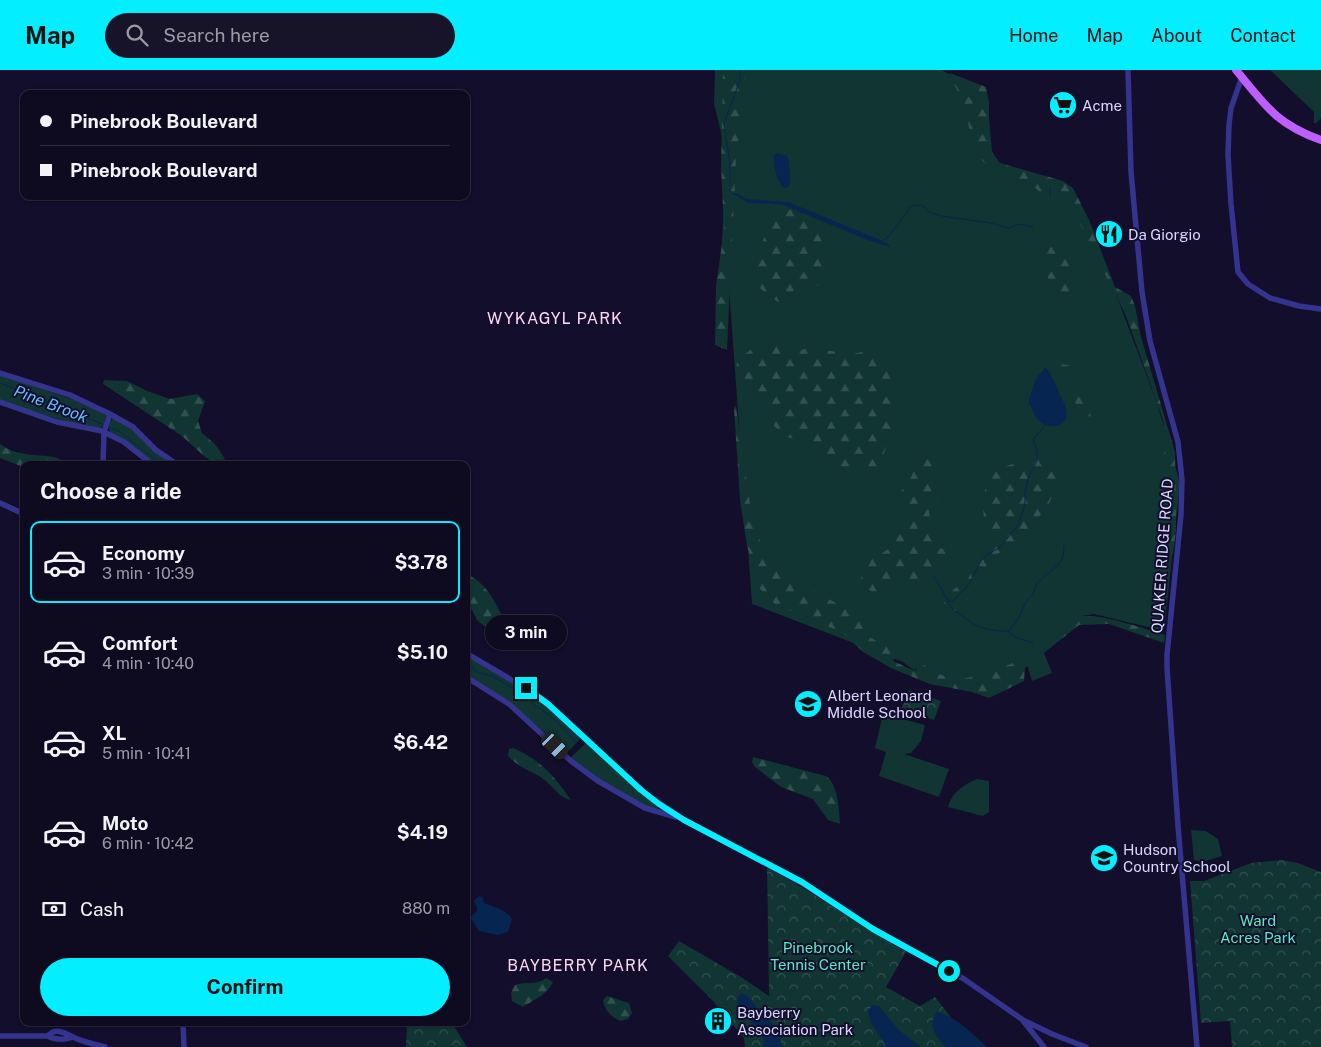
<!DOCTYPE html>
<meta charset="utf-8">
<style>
body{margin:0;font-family:"Public Sans",sans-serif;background:#171329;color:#f1f3f6;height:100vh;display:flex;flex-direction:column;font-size:19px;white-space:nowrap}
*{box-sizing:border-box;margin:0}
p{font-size:16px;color:#9b9aa5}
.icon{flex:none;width:28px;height:28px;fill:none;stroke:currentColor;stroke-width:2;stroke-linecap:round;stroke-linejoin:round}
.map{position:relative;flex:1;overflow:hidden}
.details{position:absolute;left:20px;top:391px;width:450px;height:565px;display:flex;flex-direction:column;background:#0e0a20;border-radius:10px;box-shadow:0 1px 4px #0004,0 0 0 1px #2e2b3e}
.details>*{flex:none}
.banner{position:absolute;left:20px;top:20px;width:450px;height:110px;border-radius:10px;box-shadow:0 1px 4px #0004,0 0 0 1px #2e2b3e;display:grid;align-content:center;height:110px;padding:0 20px;background:#0e0a20}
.end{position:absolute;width:22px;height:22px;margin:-11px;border:6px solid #03efff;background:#111;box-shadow:0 0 0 2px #111}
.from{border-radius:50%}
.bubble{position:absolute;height:35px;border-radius:18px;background:#0e0a20;box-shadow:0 1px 4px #0004,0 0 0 1px #2e2b3e;font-size:16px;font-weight:700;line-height:35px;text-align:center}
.car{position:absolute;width:15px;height:30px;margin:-15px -8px;border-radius:6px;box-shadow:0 0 4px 1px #0007;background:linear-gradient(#222 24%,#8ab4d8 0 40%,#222 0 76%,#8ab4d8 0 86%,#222 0)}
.banner b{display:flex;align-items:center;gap:18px;height:48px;font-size:19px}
.banner b+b{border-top:1px solid #2e2b3e}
.banner i{width:12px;height:12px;background:#f1f3f6}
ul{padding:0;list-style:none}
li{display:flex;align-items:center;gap:15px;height:82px;margin:0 10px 8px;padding:0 10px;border:2px solid transparent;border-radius:10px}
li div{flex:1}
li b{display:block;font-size:19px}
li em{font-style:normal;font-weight:700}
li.selected{border-color:#03efff}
li>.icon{width:45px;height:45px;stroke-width:1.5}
h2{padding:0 20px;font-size:22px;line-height:60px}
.pay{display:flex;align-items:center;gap:12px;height:55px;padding:0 20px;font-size:19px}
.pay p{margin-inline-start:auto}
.action{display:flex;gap:10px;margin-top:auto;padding:10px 20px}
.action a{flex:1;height:58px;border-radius:30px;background:#03efff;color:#111;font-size:20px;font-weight:700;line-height:58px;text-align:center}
header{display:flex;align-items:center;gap:30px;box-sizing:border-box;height:70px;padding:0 25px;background:#03efff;color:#111}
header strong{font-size:24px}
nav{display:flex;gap:28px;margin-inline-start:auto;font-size:18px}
.search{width:350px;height:45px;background:#171329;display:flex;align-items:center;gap:12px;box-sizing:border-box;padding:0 18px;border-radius:28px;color:#9b9aa5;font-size:19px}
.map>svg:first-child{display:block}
.grass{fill:#103533}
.forest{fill:url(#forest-firs)}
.park{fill:url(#park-crowns)}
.water{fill:#072551}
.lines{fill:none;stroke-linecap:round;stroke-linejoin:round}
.stream{stroke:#072551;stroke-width:1}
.tertiary{stroke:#34348e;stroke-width:5.5}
.primary{stroke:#bd5eff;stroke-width:8}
.route{stroke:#03efff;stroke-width:6}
.labels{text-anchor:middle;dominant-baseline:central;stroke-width:4;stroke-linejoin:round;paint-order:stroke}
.poi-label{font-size:15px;fill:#dbd7ff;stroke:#120e2b;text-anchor:start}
.street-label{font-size:15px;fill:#dbd7ff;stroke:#120e2b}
.park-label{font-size:15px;fill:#56ecc1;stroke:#120e2b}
.neighbourhood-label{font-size:16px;letter-spacing:1px;fill:#ffd9f3;stroke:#120e2b}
.water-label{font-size:16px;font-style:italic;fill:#65bdff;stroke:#120e2b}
</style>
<header>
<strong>Map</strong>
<div class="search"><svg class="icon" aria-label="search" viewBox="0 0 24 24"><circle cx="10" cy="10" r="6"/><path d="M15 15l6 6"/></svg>Search here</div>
<nav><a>Home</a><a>Map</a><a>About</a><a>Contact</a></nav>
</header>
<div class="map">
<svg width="1321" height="977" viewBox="0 0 1321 977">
<defs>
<pattern id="forest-firs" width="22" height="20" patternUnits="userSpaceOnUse" patternTransform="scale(1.25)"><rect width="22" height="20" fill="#103533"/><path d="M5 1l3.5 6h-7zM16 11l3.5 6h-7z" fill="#325252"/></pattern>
<pattern id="park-crowns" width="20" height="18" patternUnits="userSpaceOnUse" patternTransform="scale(1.25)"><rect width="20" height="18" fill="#103533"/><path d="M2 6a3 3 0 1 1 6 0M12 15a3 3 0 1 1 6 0" fill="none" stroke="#325252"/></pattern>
</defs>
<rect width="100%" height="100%" fill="#120e2b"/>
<path class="grass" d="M715,0H941L958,8L997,95L1068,116L1120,235L1157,333L1180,413L1164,561L1094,544L1082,546L983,622L915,599V601L903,592L752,534L729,218L720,208L724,132L722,66L714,34Z
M1272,0H1321V48L1316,53H1314V42L1271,1Z
M0,305L75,330L106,345L104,355L100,359L71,353L0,331Z
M113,348L133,359L174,395H156L110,362L108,356Z
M1044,583L1052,603L1032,611L1026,591Z
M466,586L520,616L541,631L580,668L579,670L569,681L564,680L512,634L466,606Z
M888,645L925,655L921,671L911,683L904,684L949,699L939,727L879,706L886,682L875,678L882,648Z
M586,673L657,736V738L652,739L602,713L571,688L572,686Z
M977,709L989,711V742L983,746L948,737C953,721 962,716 977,709Z
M1191,760L1206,761L1218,769L1222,786L1202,792L1194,790Z"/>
<path class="forest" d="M723,0H746L736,89L727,280L715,275L716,216L724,160L721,96Z
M950,3L986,17L989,32V48L992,82L1000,93L1063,111L1073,118L1090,152L1115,217L1131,226L1135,236L1141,267L1175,382L1176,460L1173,484H1168L1170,449L1168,406L1164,384L1166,365L1162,347L1126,246L1080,154C1077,130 1069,122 1045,127C1039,121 1033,115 1026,112C1017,109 1006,107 997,102C965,84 973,60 963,31C959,21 952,14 950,3Z
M781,137L792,140L809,149L825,165L828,173L826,191L818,200L825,211L822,216L804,213L799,214L789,226L778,232L766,224L753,211C753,205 752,200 753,194C758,180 765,168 769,154L766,151V146Z
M1049,177C1081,178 1073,201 1069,223C1048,222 1046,212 1048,192L1045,188V181Z
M758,273L787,275L802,280C808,277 812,276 818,279L851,284L868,281L886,293L888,298L895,305L897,316L894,327L895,351L876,406L865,401L854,400L832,394L801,370L786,367L772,354L770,345L764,339L761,332V323L741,322C733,314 737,299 737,288L748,282Z
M1060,294L1068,295L1071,298L1082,331L1093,349L1094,355L1088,360L1085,358L1069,317L1058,297Z
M104,310L127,311L147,321L170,329L197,324L205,331L198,351L202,363L215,374L225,389L217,395L205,387L182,366L103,314Z
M736,336L751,441L763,481L773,499L840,535L859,549L867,565L871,568L885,576H894L904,581L897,585L893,591L915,601L922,594C927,596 928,598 931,600C936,604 948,607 953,608C982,612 1037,584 1057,564C1064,556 1067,547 1079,546C1104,544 1142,558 1165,565L1164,573L1109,554L1079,555L1025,598L1024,611L989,628L972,622L930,614L891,598L863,582L844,564L821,553L775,534L760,519L747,476L740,430L734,338Z
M0,374C8,380 17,383 26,384C42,387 56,383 68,395H24L23,397L0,388Z
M929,376L936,378C940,398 925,413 939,431L929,441C930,450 931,473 939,478C944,480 947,478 951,482L947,487L915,511L905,510L897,512C892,518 880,525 871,521C867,519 863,513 860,510C865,500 866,490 870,481L882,483L890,478L896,467L911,453L912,441L902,436L896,424C913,418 915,392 920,377Z
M1037,386L1048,390L1058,412L1046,441L1038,447V458L1029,467V472L1025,477H1013L1011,481L999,483L989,493L985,505L960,538L932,553L931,551L954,519L967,511L976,493L987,482L997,474L996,469L985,459C985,451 982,436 983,430C984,420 989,411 991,401Z
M466,504C491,514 500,543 511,565L510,571L503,572L477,550L466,528Z
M513,678C541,690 555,707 571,730C560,728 555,719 547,712C535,701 522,701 508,686L509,679Z
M753,687L826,706C838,714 839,739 840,754L828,750L813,729L781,717L755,697L752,692Z
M546,908L553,912C547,925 535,929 523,937L512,931L511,923L515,915C526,911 536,916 546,908Z
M607,926L629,933L632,943L628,949L621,951C612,948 604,940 603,930Z"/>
<path class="park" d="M909,620L941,631L934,650L902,638Z
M1282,790L1298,793L1321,802V977H1232L1230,951L1201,953L1190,811H1204L1251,793Z
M767,797C815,824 860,854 906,882L886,917L920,936L935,927L953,950L984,977H745L744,968L712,930L668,886L679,871L741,907L769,926Z
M407,952L452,953L467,977H406Z"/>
<path class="water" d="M777,83L787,86C791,92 789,106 790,114L788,117L784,118C776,111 774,96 774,86Z
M734,124H738L746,129L788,132L880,170L888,174L890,177L870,171L781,134L748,133Z
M1045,297C1052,305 1056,315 1060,325C1062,329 1065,334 1066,339C1071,361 1039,363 1032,339C1030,334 1029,336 1029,331C1030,326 1035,309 1038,306C1041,302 1044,301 1045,297Z
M479,826L483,827L484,833C494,837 507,840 512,849L508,862L498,865L479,861L470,847L477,841V837L474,831Z
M742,924L748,926L759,941L773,954L779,963L782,977H763L764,970L737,933L738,926Z
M872,935L879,936L899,960L921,977H885V974L871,953L868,942Z
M937,942C954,945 974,965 987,977H946C936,966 927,958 937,942Z"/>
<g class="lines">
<path class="stream" d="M1050,117V127
M735,124H733L730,120V93L724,54L740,10V0
M882,171L888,167L908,141L909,137C916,134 925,134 929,142L942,146L990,153L1009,158L1018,154L1033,157
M0,313L102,354
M109,357L119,361L162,395
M934,507L948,530L952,532L969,514L981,491L986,485L999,478L1017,457L1025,435V423L1028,408L1037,391V381L1033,370L1045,355
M948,530C952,542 955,540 964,547C977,559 991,561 1009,561L1017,551L1026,532L1032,525L1038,512L1059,494L1063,487L1064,475
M1009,562L1015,567L1033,573
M466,592L479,603L492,606L515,619L554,649L576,672"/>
<path class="tertiary" d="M1128,0L1131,102L1142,222L1150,271L1178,372L1182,410L1181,445L1167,585V598L1178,756L1197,977
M1242,7L1231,38L1229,55L1228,85L1231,134L1238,202L1248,214L1270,228L1299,236L1321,239
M0,303L70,325L110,344L133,357L156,380L178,395
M0,332L57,352L102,361L124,372L153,395
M103,395L104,362L110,344
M0,433L24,444
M466,583L537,625L646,724L684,750L802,813L881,864L964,909L1023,950L1052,964L1086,977
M466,607L509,634L571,691L598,711L645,738L676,747
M183,952L184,977
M1024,952L1044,977
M0,966H48C55,970 66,970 73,967
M48,966C55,957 65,963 73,967C82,972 95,974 105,977"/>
<path class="primary" d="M1236,0C1265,35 1276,54 1321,70"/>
</g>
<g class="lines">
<path class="route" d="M526,618L548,634L641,720L659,734L684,750L802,812L873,859L949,901"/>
</g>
<defs>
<symbol id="supermarket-disc" viewBox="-11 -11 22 22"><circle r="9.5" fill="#03efff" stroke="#120e2b"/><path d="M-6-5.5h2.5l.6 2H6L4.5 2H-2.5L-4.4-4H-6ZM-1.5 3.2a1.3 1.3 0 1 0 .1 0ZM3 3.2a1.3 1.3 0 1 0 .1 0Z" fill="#111"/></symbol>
<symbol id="restaurant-disc" viewBox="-11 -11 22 22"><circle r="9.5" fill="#03efff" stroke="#120e2b"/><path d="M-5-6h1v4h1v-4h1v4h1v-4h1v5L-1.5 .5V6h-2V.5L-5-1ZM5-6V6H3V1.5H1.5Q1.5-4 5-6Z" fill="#111"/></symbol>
<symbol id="school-disc" viewBox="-11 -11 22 22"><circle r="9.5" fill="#03efff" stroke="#120e2b"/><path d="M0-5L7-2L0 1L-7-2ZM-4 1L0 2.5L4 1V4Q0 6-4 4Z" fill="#111"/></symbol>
<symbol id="building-disc" viewBox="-11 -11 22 22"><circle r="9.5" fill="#03efff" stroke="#120e2b"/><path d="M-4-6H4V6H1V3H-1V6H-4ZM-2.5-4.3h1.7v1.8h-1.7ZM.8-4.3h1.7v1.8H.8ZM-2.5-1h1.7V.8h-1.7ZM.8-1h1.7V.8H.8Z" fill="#111"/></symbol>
</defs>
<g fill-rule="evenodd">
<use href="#supermarket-disc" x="1047" y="19" width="32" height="32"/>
<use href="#restaurant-disc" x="1093" y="148" width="32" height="32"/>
<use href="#school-disc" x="792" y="618" width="32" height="32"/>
<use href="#school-disc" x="1088" y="772" width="32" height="32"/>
<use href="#building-disc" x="702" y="935" width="32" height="32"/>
</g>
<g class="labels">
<g class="poi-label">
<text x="1082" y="35">Acme</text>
<text x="1128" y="164">Da Giorgio</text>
<text x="827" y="625">Albert Leonard<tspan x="827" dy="17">Middle School</tspan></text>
<text x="1123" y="779">Hudson<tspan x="1123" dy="17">Country School</tspan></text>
<text x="737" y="942">Bayberry<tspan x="737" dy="17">Association Park</tspan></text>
</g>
<g class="street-label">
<text transform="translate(1162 486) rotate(-86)">QUAKER RIDGE ROAD</text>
</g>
<g class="park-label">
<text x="1258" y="850">Ward<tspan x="1258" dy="17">Acres Park</tspan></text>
<text x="818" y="877">Pinebrook<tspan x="818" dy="17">Tennis Center</tspan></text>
</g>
<g class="neighbourhood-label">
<text x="555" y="248">WYKAGYL PARK</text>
<text x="578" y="895">BAYBERRY PARK</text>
</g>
<g class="water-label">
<text transform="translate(51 334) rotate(21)">Pine Brook</text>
</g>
</g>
</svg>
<i class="end from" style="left:949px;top:901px"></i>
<i class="end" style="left:526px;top:618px"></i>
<div class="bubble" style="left:485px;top:545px;width:82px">3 min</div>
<i class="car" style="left:555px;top:676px;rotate:134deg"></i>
<div class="banner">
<b><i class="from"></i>Pinebrook Boulevard</b>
<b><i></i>Pinebrook Boulevard</b>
</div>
<section class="details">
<h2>Choose a ride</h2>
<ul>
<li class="selected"><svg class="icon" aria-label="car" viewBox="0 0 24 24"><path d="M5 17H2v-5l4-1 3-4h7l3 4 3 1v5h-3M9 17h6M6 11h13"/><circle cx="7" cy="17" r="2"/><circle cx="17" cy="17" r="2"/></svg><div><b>Economy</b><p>3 min · 10:39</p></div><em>$3.78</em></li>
<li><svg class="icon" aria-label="car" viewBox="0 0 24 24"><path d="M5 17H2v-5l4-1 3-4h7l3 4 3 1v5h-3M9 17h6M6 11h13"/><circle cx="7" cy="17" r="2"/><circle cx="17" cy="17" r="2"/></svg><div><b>Comfort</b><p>4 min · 10:40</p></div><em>$5.10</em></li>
<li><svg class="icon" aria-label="car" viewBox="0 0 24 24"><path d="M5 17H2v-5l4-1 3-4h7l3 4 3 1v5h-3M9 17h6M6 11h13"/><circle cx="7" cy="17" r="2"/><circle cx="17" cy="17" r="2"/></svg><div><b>XL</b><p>5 min · 10:41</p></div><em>$6.42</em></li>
<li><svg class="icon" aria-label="car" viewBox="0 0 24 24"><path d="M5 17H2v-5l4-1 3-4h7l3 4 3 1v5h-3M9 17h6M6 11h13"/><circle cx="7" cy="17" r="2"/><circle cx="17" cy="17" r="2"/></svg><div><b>Moto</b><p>6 min · 10:42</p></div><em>$4.19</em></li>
</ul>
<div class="pay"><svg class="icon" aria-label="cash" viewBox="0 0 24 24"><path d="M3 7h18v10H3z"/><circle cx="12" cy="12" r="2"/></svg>Cash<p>880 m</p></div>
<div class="action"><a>Confirm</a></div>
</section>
</div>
